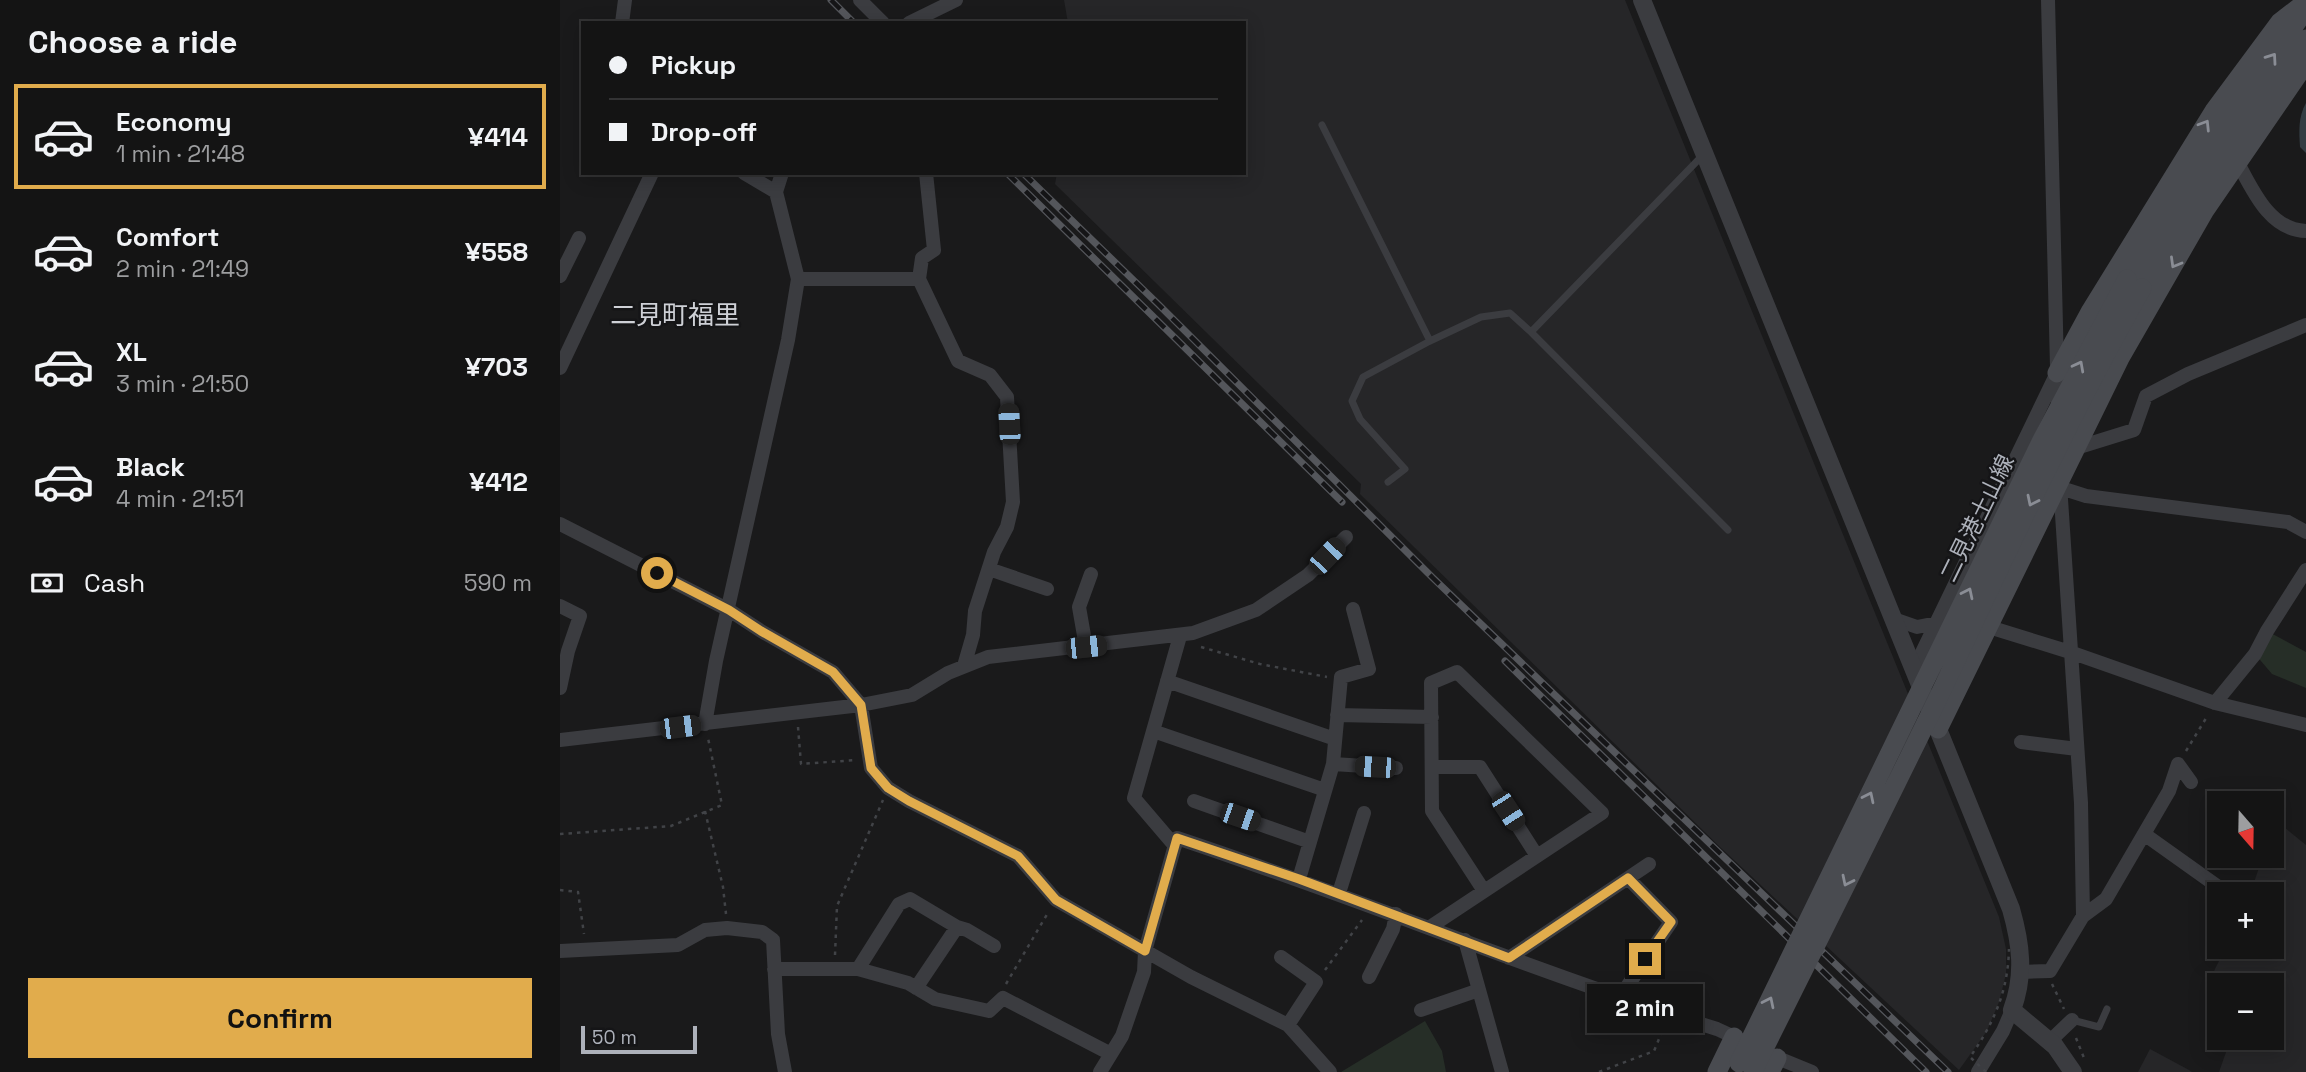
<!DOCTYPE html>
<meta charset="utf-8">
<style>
body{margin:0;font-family:"Space Grotesk","Noto Sans JP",sans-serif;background:#1d1d1d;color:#f1f3f6;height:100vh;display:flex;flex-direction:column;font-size:26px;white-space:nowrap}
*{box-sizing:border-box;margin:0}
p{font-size:23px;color:#9d9ea0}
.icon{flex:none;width:38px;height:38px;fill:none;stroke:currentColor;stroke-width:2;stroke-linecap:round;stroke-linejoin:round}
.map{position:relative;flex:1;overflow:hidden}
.drawer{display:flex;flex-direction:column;background:#141414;width:560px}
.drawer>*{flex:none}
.hud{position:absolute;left:21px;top:21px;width:665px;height:154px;border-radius:0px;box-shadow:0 4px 18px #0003,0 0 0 2px #333334;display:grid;align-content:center;height:154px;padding:0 28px;background:#141414}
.needle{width:46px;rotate:160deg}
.tools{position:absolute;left:1647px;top:791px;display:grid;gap:14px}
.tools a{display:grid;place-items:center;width:77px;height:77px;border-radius:0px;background:#141414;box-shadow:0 4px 18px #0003,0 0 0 2px #333334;font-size:35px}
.scale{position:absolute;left:21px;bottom:18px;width:116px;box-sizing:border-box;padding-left:7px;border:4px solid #adb1ba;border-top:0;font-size:19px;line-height:24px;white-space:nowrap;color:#adb1ba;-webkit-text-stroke:5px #151517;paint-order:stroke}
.end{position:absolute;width:32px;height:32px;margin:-16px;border:9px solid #e1ac4c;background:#111;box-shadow:0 0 0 4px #111}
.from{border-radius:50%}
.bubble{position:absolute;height:49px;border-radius:0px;background:#141414;box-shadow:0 4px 18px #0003,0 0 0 2px #333334;font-size:23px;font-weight:700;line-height:49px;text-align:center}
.car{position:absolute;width:21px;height:42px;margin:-21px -10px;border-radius:9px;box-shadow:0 0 5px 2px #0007;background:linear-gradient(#222 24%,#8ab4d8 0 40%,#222 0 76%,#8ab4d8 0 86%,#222 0)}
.hud b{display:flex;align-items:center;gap:24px;height:66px;font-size:26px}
.hud b+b{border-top:2px solid #333334}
.hud i{width:18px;height:18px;background:#f1f3f6}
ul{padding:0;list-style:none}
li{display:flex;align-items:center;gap:21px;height:105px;margin:0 14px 10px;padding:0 14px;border:4px solid transparent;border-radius:0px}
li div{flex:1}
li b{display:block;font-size:26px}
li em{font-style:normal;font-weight:700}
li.current{border-color:#e1ac4c}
li>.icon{width:63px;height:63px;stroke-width:1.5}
h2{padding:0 28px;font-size:32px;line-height:84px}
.pay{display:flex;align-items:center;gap:18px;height:77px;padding:0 28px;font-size:26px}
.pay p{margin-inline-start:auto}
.cta{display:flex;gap:14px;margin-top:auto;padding:14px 28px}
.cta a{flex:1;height:80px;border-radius:0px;background:#e1ac4c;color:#111;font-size:28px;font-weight:700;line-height:80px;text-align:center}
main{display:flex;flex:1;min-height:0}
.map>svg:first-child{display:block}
.built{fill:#262628}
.green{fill:#262e27}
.water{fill:#343d43}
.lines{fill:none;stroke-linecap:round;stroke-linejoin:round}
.path{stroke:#414347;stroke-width:2.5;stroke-dasharray:3.5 5;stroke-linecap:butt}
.service{stroke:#3b3c40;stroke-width:7}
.minor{stroke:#3b3c40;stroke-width:14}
.tertiary{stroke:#3b3c40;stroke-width:18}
.secondary{stroke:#494b50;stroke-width:19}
.rail-casing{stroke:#54565b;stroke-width:7}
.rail{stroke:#151517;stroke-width:4.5;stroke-dasharray:13;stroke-linecap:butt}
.path-bridge{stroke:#414347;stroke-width:2.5;stroke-dasharray:3.5 5;stroke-linecap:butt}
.secondary-bridge{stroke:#494b50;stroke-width:19}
.oneway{stroke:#8a8d95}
.route{stroke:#e1ac4c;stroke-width:9}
.labels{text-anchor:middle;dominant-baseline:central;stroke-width:5;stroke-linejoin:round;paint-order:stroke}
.street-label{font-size:23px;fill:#adb1ba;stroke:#151517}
.quarter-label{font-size:26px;fill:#ced0d6;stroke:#151517}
</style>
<main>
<section class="drawer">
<h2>Choose a ride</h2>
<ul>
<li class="current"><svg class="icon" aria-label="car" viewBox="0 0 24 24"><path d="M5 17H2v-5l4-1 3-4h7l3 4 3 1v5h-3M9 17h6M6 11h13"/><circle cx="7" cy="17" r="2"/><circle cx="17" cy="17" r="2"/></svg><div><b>Economy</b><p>1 min · 21:48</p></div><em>¥414</em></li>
<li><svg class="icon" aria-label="car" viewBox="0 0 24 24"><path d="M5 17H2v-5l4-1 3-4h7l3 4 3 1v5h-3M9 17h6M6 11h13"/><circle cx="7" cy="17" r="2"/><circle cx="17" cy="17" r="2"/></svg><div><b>Comfort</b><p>2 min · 21:49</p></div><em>¥558</em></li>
<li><svg class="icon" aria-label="car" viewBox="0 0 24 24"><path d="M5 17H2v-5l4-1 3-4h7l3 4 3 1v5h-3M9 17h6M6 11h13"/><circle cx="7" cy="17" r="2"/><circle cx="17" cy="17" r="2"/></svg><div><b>XL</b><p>3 min · 21:50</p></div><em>¥703</em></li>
<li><svg class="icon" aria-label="car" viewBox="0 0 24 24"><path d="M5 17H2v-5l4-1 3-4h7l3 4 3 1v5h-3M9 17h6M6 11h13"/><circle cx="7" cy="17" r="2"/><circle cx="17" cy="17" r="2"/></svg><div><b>Black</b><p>4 min · 21:51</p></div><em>¥412</em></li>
</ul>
<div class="pay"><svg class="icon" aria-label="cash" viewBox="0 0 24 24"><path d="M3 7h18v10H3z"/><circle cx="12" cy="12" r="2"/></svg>Cash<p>590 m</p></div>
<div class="cta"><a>Confirm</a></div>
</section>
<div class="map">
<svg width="1746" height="1072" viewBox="0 0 1746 1072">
<rect width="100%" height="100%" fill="#1a1a1b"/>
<path class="built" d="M504,0H1065L1439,917L1446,949V974L1439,1002L1427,1031L1399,1070L1160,847L800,494L801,484L495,184L497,173H684V23H508Z
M1724,827L1746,845V1072H1659L1671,1038H1712V985H1685L1654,971L1666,947H1712V894H1690L1703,856H1712V843Z
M1590,1049L1629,1070L1632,1072H1578Z"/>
<path class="green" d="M1707,631L1746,652V688L1712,674L1695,654Z
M865,1021L882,1051L886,1072H781Z"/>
<path class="water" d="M1746,103V153L1740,147C1739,132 1738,117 1746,103Z"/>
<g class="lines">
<path class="path" d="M641,647L700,664L767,677
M238,727L241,764L296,760
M1626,751L1648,715
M145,811L163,887L166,914
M0,834L111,826L162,805L148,738
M0,890L18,892L24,934
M275,955L277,906L323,800
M765,970L802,920
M446,984L489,911
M1492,984L1504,1009
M1516,1038L1524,1058
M1039,1072L1094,1051L1104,1027"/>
<path class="service" d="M762,125L870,341
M971,332L1142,156
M828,482L845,469L800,419L792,401L803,377L870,341L921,317L950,313L971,332L1168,530
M1512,1020L1539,1027L1547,1009"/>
<path class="minor" d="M300,0L323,23
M1488,0L1498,408
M62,23L65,0
M349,23L396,0
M1678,163C1693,191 1710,230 1746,231
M184,173L216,192
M0,276L19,238
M238,279H359L362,258L374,250L366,173
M359,279L398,361L430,375L447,397L453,502L447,527L434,552L415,611L413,635L404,666
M0,368L92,173
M1516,448L1574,430L1586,396L1628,374L1746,325
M1500,484L1521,803L1523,916
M1501,488L1526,496L1728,522L1746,532
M0,524L169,610L201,631L273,672L301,705L311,768L328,788L349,801L458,856L496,900L631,977L728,1025L770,1072
M429,569L487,589
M0,606L20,616L8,651L0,688
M1334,619L1357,627L1377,623L1399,625
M1420,626L1429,627L1510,652L1655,703L1746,725
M526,647L519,607L531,574
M1354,669L1495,377
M607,681L775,739
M1655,703L1695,654L1707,631L1746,570
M777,715L872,717
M145,724L156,661L228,340L238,279L216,192L222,173
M593,731L765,790
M0,740L301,705L352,695L388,673L428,657L633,633L696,610L748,575L786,537
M1461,742L1517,749
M773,764L836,768
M1618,764L1631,782
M872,767H920L977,856
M634,801L750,842
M1584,834L1657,886
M615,846L574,798L620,636
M739,879L773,764L781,677L809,669L793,609
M779,893L804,813
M397,927L407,930L434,946
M870,927L1042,813L897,672L871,683L872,811L924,891
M905,940L942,1072
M0,951L118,945L145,930L167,928L202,932L213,940L218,1034L225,1072
M721,957L756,982L728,1025
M949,958L1089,864
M214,969H298L348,983L375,999L429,1011L443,998L551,1054
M298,969L339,904L350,899L397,927L356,988
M1461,972L1490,971L1523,916L1546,899L1609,791L1618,764
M809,977L833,929L836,914
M1060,997L1111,922L1068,878
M861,1010L919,990
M1490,1041L1512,1020
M1208,1054L1252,1072
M540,1072L562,1036L584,972L585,951L617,838C798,898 975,972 1157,1029L1181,1040
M1418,1072L1443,1031L1452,1010"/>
<path class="tertiary" d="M1082,0L1451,909C1461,944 1465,975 1452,1010L1495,1046L1513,1072"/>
<path class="secondary" d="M1567,279L1641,159L1746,9
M1582,288L1638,196L1746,39
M1497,373L1530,312L1654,111L1720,22L1746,2
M1378,729L1560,358L1645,210L1746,63
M1157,1072L1174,1037
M1210,1072L1217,1058"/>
<defs>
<path id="rail" d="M271,0L294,23
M447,173L782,502
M463,173L599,305L873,578L1388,1072
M945,661L1366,1072"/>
</defs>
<use href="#rail" class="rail-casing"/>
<use href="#rail" class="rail"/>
<path class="path-bridge" d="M1426,1072L1410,1057C1434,1023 1448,991 1449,949"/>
<path class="secondary-bridge" d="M1179,1063L1482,440L1567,279
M1193,1071C1255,946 1318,822 1379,696C1444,559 1507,420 1582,288"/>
</g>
<defs><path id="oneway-chevron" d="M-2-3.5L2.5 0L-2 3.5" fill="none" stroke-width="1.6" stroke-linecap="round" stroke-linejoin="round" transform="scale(1.75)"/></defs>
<g class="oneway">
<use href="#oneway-chevron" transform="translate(1712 58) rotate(-55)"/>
<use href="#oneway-chevron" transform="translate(1645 125) rotate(-58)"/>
<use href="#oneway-chevron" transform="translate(1615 263) rotate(120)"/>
<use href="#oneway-chevron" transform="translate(1519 366) rotate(-62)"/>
<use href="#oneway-chevron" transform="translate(1472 501) rotate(116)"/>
<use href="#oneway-chevron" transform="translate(1408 593) rotate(-64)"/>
<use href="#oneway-chevron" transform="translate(1309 797) rotate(-64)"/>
<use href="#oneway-chevron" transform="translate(1287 881) rotate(116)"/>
<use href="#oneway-chevron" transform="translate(1209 1002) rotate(-64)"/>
</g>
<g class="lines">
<path class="route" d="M97,573L169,610L201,631L273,672L301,705L311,768L328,788L349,801L458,856L496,900L585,951L617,838L739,879L949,958L1068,878L1111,922L1085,959"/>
</g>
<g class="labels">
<g class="street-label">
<text transform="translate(1417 518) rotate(-64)">二見港土山線</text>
</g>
<g class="quarter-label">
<text x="115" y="315">二見町福里</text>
</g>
</g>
</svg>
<div class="tools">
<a><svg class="needle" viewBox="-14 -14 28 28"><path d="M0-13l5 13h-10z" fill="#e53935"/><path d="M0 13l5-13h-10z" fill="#9d9ea0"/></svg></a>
<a>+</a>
<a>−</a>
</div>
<div class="scale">50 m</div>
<i class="end from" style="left:97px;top:573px"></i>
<i class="end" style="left:1085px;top:959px"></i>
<div class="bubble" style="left:1027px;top:984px;width:116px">2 min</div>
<i class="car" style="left:449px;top:424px;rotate:357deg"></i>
<i class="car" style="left:767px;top:556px;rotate:44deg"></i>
<i class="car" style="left:526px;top:647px;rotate:84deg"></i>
<i class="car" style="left:120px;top:727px;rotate:83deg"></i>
<i class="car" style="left:815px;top:767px;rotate:273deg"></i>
<i class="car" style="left:948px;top:811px;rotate:147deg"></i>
<i class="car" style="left:680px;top:817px;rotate:109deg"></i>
<div class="hud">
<b><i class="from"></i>Pickup</b>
<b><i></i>Drop-off</b>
</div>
</div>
</main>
